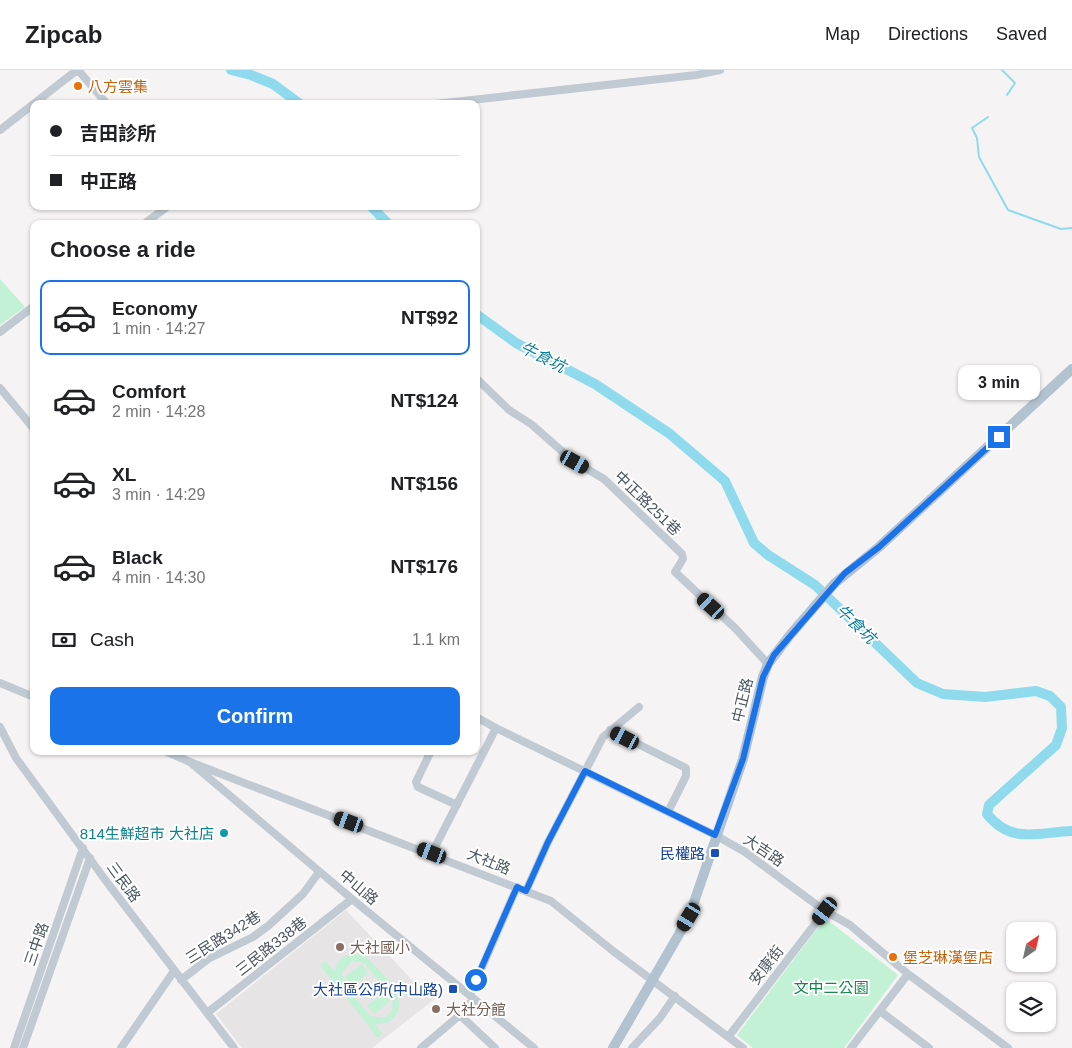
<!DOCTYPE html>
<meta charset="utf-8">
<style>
body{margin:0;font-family:Arial,"Noto Sans TC",sans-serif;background:#f6f6f6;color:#202124;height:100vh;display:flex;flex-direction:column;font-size:19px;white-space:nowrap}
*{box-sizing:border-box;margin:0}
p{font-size:16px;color:#757577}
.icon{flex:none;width:28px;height:28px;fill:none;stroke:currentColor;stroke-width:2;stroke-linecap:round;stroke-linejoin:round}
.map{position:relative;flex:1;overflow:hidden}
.sheet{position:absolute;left:30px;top:150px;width:450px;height:535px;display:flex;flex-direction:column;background:#fff;border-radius:10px;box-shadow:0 1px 4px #0004}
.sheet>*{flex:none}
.hud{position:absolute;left:30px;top:30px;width:450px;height:110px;border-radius:10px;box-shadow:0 1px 4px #0004;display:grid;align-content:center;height:110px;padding:0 20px;background:#fff}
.needle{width:32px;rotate:34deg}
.buttons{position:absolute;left:1006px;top:852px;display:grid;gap:10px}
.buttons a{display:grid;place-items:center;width:50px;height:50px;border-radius:10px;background:#fff;box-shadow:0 1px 4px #0004;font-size:25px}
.end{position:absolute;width:22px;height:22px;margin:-11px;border:6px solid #1a73e8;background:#fff;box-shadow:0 0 0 2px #fff}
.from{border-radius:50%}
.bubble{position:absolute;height:35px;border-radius:10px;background:#fff;box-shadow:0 1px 4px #0004;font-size:16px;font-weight:700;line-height:35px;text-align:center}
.car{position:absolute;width:15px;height:30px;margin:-15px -8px;border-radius:6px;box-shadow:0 0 4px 1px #0007;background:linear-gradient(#222 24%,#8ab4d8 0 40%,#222 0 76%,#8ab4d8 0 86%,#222 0)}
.hud b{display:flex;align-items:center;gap:18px;height:48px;font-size:19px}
.hud b+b{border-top:1px solid #e0e0e0}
.hud i{width:12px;height:12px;background:#202124}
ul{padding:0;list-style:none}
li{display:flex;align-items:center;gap:15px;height:75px;margin:0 10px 8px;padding:0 10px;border:2px solid transparent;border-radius:10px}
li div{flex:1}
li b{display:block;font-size:19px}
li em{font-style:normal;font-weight:700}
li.on{border-color:#1a73e8}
li>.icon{width:45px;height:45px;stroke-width:1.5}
h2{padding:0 20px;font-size:22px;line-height:60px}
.pay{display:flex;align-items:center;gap:12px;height:55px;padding:0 20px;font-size:19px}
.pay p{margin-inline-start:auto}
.cta{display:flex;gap:10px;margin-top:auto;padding:10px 20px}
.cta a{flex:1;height:58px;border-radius:10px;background:#1a73e8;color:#fff;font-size:20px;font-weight:700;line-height:58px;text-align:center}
header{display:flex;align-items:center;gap:30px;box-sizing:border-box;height:70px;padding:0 25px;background:#fff;border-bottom:1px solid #e0e0e0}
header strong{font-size:24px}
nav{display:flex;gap:28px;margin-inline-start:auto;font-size:18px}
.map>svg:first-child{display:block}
.education{fill:#e6e4e5}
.green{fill:#c3f1d5;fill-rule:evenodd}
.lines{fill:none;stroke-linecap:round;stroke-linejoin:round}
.stream{stroke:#90daee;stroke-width:2}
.river{stroke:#90daee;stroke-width:10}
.minor{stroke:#c1cad2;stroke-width:8}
.major{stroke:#b3c2d1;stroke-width:10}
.route{stroke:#1a73e8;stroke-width:6}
.food-dot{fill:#e8710a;stroke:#fff;stroke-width:2}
.culture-dot{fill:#0f9aa8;stroke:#fff;stroke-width:2}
.transit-dot{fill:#1a4fb4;stroke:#fff;stroke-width:2}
.education-dot{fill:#8d6e63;stroke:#fff;stroke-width:2}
.labels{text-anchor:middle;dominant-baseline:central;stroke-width:4;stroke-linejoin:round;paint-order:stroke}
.food-label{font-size:15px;fill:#c56008;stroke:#fff;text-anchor:start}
.street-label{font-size:15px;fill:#4a5661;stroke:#fff}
.culture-label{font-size:15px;fill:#0d838f;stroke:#fff;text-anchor:end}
.transit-label{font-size:15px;fill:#164399;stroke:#fff;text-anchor:end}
.education-label{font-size:15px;fill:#785e54;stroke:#fff;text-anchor:start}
.park-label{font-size:15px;fill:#17864f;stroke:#fff}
.water-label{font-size:16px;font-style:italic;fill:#0c7c9b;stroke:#fff}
</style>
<header>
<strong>Zipcab</strong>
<nav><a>Map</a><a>Directions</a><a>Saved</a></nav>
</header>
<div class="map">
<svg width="1072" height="978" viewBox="0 0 1072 978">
<rect width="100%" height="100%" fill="#f5f3f3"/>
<path class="education" d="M346,840L416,914L436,928L372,978H242L216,944Z"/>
<path class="green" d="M0,209L25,237L0,255Z
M825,848L898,905L844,978H753L737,965Z
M355,884L365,885C377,899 409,924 396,945C390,953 385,954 375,954L383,964L378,968L320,895L325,891L335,901C337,890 343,885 355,884ZM352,891L364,893L393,928L392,940L385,948L370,946L344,914L342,903Z
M362,894L368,903L352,916L345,907Z
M384,922L390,931L374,944L367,936Z"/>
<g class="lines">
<path class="stream" d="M1002,0L1015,13L1007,25
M988,47L972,58L977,68L979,87L1008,140L1061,159L1072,158"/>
<path class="river" d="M231,0L251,5L273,14L300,34
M371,136L388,154
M476,244L516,273L595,314L670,364L725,411L754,473L768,485L815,515L917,613L943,624L985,627L1036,621L1050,626L1061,637L1062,658L1056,675L989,735L987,744C1012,775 1038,762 1072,761"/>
<path class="minor" d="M78,0L107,34
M435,34L696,5L720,0
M0,60L77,0
M144,154L168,136
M0,262L34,236
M476,308L509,340L531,354L572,390L604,409L682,484L683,489L675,502L735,558L768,594
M0,318L34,359
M0,613L34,627
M476,647L496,658
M0,657L16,688L109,815L234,978
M610,660L686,698V706L668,742
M165,681L190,692L352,829L534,978
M431,681L416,712L418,717L457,735
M190,692L551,831L613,881L743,978
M432,783L496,658L715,765L745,782L825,841L850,855L908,904L1008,978
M526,821L548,772L603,667L639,637
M181,910L208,889L253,867L268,856L303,824L319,802
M470,925L517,817
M880,941L929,978
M207,943L352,829
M460,945L495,978
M729,966L825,841
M14,978L83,778
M23,978L90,788
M121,978L174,901
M421,978L460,945L474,929
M632,978L660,948L675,926
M851,978L908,904"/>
<path class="major" d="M613,978L689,847L743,689L763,607L768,594L790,565L835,513L879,477L1072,299"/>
</g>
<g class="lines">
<path class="route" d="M476,910L517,817L526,821L548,772L585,701L715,765L743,689L763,607L774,585L845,503L879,477L999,367"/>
</g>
<g class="food-dot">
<circle cx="78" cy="16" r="5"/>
<circle cx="893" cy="887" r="5"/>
</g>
<circle class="culture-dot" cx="224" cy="763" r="5"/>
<g class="transit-dot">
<rect x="710" y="778" width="10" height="10" rx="2.5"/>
<rect x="448" y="914" width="10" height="10" rx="2.5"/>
</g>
<g class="education-dot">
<circle cx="340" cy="877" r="5"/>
<circle cx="436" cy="939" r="5"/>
</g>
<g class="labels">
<g class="food-label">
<text x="88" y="16">八方雲集</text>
<text x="903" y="887">堡芝琳漢堡店</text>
</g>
<g class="street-label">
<text transform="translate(648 433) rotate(44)">中正路251巷</text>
<text transform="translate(742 630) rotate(-76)">中正路</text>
<text transform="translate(764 780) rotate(34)">大吉路</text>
<text transform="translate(489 791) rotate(22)">大社路</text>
<text transform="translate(124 812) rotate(54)">三民路</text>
<text transform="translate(359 817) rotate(40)">中山路</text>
<text transform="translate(223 867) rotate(-32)">三民路342巷</text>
<text transform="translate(36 874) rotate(-71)">三中路</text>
<text transform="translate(271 876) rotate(-38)">三民路338巷</text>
<text transform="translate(766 895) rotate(-52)">安康街</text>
</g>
<g class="culture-label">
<text x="214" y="763">814生鮮超市 大社店</text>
</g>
<g class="transit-label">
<text x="705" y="783">民權路</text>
<text x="443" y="919">大社區公所(中山路)</text>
</g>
<g class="education-label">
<text x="350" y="877">大社國小</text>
<text x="446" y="939">大社分館</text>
</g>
<g class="park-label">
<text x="831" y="917">文中二公園</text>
</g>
<g class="water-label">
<text transform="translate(543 287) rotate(27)">牛食坑</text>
<text transform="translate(856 554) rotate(44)">牛食坑</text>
</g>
</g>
</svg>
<div class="buttons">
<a><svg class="needle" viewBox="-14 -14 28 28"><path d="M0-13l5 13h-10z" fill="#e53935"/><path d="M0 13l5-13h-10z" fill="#757577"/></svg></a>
<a><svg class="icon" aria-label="layers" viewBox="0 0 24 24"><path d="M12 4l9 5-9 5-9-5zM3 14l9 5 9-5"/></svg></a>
</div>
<i class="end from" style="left:476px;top:910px"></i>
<i class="end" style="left:999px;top:367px"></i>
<div class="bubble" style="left:958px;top:295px;width:82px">3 min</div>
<i class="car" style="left:575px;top:392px;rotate:119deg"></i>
<i class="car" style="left:711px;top:536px;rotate:312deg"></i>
<i class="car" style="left:625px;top:668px;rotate:297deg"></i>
<i class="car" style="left:349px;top:752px;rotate:290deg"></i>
<i class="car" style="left:432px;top:783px;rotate:291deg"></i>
<i class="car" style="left:825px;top:841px;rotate:217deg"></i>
<i class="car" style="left:689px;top:847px;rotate:211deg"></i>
<div class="hud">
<b><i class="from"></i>吉田診所</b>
<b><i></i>中正路</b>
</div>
<section class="sheet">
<h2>Choose a ride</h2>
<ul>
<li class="on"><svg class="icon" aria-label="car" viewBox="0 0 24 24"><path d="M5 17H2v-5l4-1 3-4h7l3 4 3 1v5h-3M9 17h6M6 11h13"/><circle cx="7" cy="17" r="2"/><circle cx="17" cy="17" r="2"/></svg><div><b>Economy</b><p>1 min · 14:27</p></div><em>NT$92</em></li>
<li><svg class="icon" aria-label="car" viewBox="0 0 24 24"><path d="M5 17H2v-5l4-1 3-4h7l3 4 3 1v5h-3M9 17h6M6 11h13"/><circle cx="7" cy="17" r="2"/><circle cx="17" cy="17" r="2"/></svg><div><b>Comfort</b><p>2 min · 14:28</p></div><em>NT$124</em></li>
<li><svg class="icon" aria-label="car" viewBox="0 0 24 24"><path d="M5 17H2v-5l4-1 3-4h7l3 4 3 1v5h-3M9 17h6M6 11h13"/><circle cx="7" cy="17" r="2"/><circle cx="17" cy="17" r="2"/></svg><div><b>XL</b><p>3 min · 14:29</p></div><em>NT$156</em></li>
<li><svg class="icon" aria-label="car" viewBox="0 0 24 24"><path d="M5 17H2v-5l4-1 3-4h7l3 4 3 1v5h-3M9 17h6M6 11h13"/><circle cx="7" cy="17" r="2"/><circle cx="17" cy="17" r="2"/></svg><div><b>Black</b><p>4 min · 14:30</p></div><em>NT$176</em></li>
</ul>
<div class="pay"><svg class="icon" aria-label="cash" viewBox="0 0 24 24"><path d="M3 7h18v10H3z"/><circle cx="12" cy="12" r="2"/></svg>Cash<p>1.1 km</p></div>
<div class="cta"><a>Confirm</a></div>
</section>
</div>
